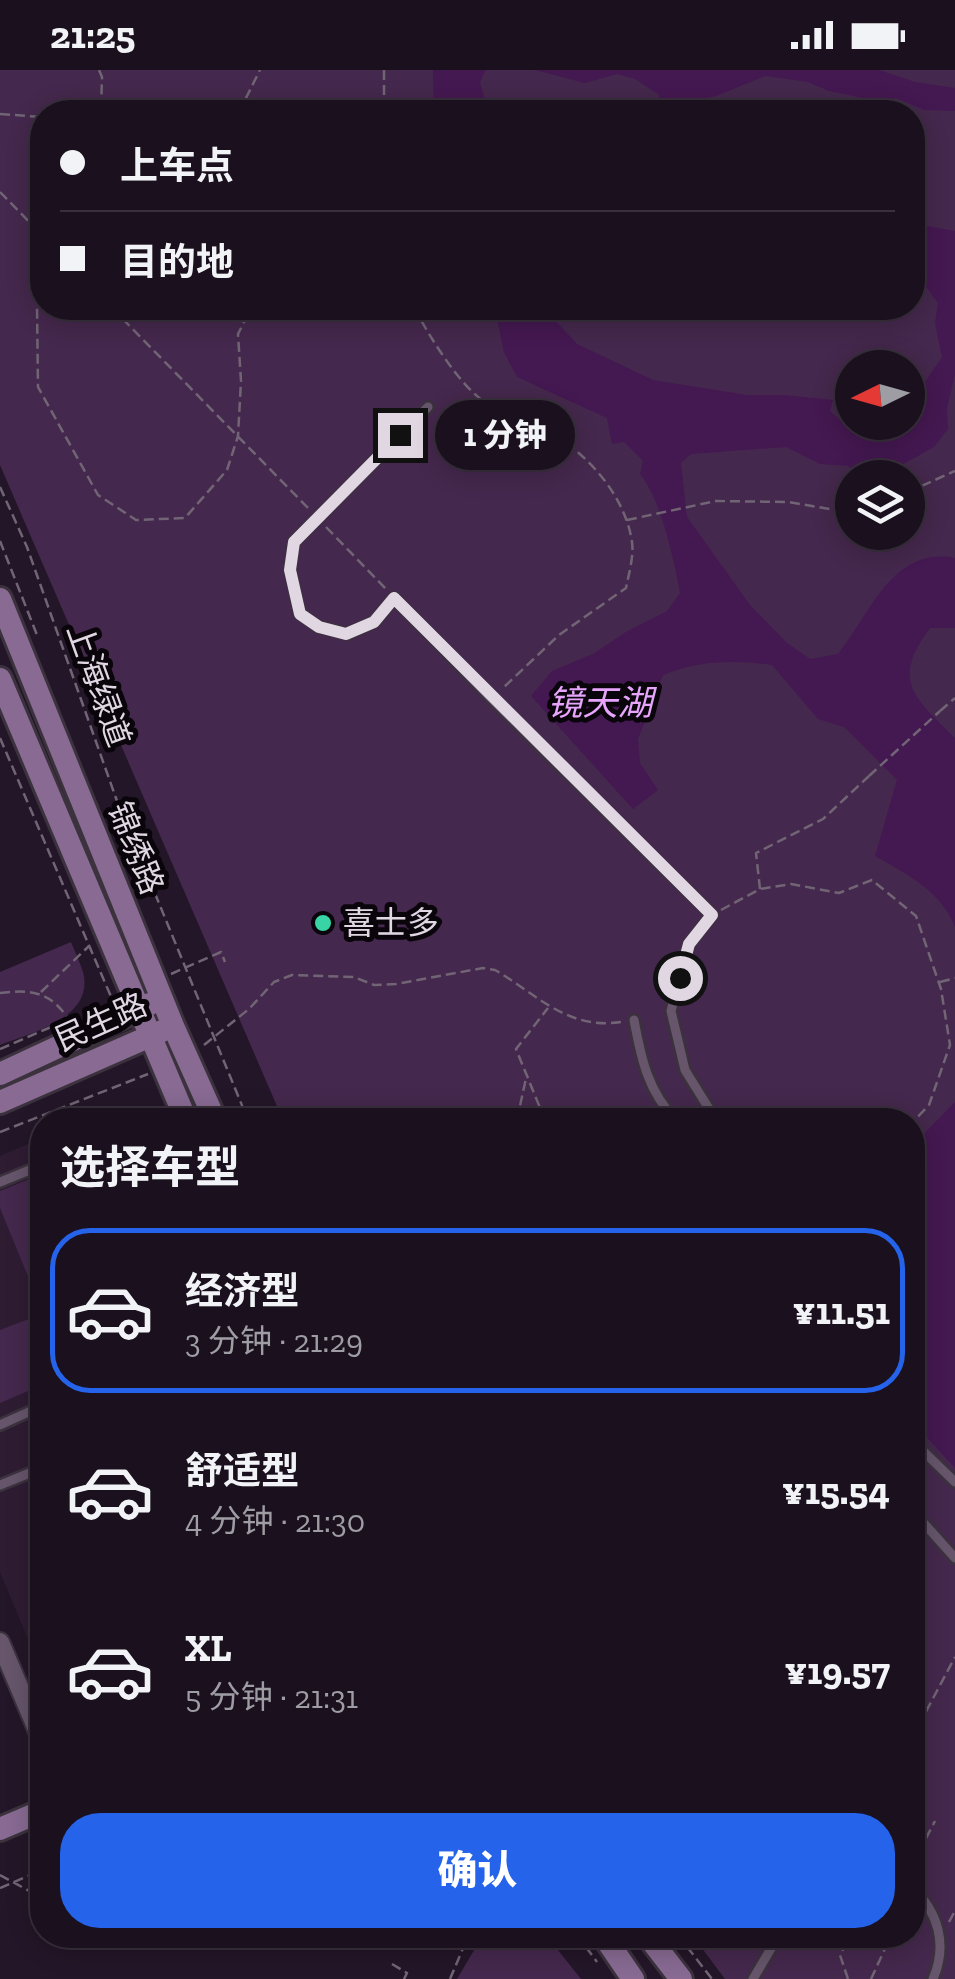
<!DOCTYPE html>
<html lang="zh">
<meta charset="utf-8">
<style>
body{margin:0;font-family:"Zilla Slab","Noto Sans SC",serif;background:#271e2b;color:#f1f3f6;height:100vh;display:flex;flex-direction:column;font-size:38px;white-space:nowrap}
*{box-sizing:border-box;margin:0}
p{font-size:32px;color:#9f9da4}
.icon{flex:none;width:55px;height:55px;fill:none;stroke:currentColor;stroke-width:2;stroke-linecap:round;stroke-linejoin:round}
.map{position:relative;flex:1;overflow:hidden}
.drawer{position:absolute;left:30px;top:1038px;width:895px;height:840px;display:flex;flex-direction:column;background:#1a101e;border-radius:40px;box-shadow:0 5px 25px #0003,0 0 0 2px #38303c}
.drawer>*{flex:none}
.hud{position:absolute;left:30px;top:30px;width:895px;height:220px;border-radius:40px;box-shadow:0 5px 25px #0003,0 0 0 2px #38303c;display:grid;align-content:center;height:220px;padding:0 30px;background:#1a101e}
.needle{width:65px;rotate:265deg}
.tools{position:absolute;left:835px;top:280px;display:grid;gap:20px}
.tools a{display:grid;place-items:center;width:90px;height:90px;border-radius:50%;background:#1a101e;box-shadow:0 5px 25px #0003,0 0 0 2px #38303c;font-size:50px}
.end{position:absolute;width:45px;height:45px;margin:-22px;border:12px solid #e0d7e3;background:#111;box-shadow:0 0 0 5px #111}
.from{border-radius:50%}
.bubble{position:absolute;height:70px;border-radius:35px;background:#1a101e;box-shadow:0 5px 25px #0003,0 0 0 2px #38303c;font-size:32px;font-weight:800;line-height:70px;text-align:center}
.hud b{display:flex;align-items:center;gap:35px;height:95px;font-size:38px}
.hud b+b{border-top:2px solid #38303c}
.hud i{width:25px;height:25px;background:#f1f3f6}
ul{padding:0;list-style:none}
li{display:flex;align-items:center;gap:30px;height:165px;margin:0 20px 15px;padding:0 10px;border:5px solid transparent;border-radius:40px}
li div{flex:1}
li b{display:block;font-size:38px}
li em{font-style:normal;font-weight:800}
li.on{border-color:#2563eb}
li>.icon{width:90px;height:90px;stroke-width:1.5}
h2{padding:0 30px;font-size:45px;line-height:120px}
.primary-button{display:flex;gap:20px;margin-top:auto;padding:20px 30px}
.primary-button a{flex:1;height:115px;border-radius:40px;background:#2563eb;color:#fff;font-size:40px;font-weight:800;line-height:115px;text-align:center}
.status{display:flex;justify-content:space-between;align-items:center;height:70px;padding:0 50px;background:#1a101e;direction:ltr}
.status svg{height:28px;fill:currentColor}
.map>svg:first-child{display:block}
.built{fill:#2e1c33}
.green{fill:#45284d;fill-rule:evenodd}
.water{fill:#441851}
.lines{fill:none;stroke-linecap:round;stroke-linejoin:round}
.lane-casing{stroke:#3b323e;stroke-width:14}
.street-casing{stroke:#3b323e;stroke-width:22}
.secondary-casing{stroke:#3b323e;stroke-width:28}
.path{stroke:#716575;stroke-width:2.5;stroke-dasharray:10 5;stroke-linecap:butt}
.lane{stroke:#66556b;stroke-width:9}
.street{stroke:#66556b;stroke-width:18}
.secondary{stroke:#886a92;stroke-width:22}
.path-bridge{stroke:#716575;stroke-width:2.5;stroke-dasharray:10 5;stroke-linecap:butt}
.route{stroke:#e0d7e3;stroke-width:12}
.poi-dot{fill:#38d4a6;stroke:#09050b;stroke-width:4}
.labels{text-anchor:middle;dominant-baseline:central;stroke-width:10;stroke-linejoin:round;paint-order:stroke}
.street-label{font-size:32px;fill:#e0d7e3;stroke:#09050b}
.poi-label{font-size:32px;fill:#e0d7e3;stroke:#09050b;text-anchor:start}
.water-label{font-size:35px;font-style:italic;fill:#e6a4fb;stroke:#09050b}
</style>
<div class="status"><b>21:25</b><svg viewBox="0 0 49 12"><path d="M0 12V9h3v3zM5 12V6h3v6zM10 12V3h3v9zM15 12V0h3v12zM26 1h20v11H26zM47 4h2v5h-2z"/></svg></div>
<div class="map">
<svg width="955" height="1909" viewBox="0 0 955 1909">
<rect width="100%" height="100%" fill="#231628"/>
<path class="built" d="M42,1068V1603L0,1502V1086Z"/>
<path class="green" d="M0,0H955V1909H725L692,1865H912V1050H283L0,395ZM42,42H912V238H42ZM852,298H908V352H852ZM852,408H908V462H852Z
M71,872C75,882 80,892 83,902C95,948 31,963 0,975V902Z
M42,1104V1223L36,1226L0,1138V1121Z
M34,1247L42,1256V1315L0,1333V1260Z
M483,1865H546L581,1909H457Z"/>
<path class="water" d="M433,0H485L480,13L489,42H434Z
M535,0H879L915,12L955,18V41L924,40L896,28L882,32L829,21L808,12L765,6L716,26L665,37L658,24L635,9L617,4L585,13Z
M916,154L955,161V304L947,339L948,359L934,377L885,404L865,407L848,396L820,394L786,377L691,384L681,393L687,447L750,535L787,573L810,589L838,584C870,545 892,476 955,488V558H930C890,611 915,628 955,668V857C941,821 907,804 875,786L897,710L844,657L818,649L772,595C734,590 699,590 663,605L638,669L640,693L658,720L633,739L531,626L552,601L593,584L626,562L667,541L680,523C675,492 660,427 640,404L643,391L624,372L612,374L607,348L517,307L504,282L495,238H552L554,249L577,274L653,310L747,325H784L833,330L830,341C848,361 889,366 911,350C917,346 922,337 926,331L925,312L942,287L935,253L938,233L913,199V158Z
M955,1032V1398L912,1351L913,1075Z"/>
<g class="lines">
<defs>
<path id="lane" d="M428,337L294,472L290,500L300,544L319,557L347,564L374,552L394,528L492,629L712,845L689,874L671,941L685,1000L716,1050
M634,950C641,988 648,1022 676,1050
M0,1112L42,1095
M0,1355L42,1336
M912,1367L921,1379L955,1412
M0,1415L42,1398
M912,1440L955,1488
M912,1817C938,1842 948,1874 933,1909
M753,1909L779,1865"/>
<path id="street" d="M0,1572L42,1671"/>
<path id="secondary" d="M0,529L173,956L215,1050
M0,609L186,1050
M0,1004L150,934
M0,1032L162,961
M0,1759L42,1741
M603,1865L633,1909
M647,1865L681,1909"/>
</defs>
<use href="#lane" class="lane-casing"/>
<use href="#street" class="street-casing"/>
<use href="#secondary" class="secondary-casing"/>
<path class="path" d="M99,0L102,7L101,42
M384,0V42
M239,42L260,0
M0,44L42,47
M0,122L42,165
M42,225L37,235L38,317L98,425L136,450L185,448L227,400L238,366L241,311L238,264L251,238
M112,238L310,440
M414,238C429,265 457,312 482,330C500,344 526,348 546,359C586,383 625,424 632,472C634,486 629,503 626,518L559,565L503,618
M0,417L27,477L117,731L248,1050
M908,422L955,401
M627,450L716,431L788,432L841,441L852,438
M326,457L386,519
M0,471L37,565
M940,641L955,628
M0,668L112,929
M760,819L756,783L823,749L869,706
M721,840L760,819L791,814L839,823L872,810L916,846L941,919L950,975L929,1035L912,1053
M171,904L221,882L225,892
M940,912L955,908
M41,922L89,876
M0,923C32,919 51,922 69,950
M204,975L249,939L274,912L292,905L354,907L374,915L396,914L483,898L495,900C538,925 567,960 621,952
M0,979L58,954
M517,1050L526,1008
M545,1050L516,979L548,938
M0,1062L148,1004
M912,1668L955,1587
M912,1795L935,1751
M0,1805L42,1828
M0,1818L42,1800
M949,1852L955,1841
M577,1865L597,1892
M678,1865L712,1909
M392,1894L407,1903L404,1909
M450,1909L464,1876L463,1865
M848,1909L840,1885L851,1865
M871,1909L889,1870L887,1865"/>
<use href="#lane" class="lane"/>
<use href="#street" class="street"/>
<use href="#secondary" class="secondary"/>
<path class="path-bridge" d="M869,706L940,641"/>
</g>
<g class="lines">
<path class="route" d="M400,365L294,472L290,500L300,544L319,557L346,564L374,552L394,528L712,845L689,874L680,908"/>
</g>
<circle class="poi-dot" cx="323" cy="853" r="10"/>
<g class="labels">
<g class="street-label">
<text transform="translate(99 615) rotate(70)">上海绿道</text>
<text transform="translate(136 778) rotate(68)">锦绣路</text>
<text transform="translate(101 952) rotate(-24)">民生路</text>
</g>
<g class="poi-label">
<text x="343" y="853">喜士多</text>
</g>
<g class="water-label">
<text x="600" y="633">镜天湖</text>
</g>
</g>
</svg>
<div class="tools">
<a><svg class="needle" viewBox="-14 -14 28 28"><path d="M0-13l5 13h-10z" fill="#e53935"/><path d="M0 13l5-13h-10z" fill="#9f9da4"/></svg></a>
<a><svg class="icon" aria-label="layers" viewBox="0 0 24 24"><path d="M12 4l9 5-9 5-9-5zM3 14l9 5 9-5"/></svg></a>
</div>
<i class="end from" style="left:680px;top:908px"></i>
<i class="end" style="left:400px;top:365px"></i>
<div class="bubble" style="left:435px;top:330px;width:140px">1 分钟</div>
<div class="hud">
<b><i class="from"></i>上车点</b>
<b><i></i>目的地</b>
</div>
<section class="drawer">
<h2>选择车型</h2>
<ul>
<li class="on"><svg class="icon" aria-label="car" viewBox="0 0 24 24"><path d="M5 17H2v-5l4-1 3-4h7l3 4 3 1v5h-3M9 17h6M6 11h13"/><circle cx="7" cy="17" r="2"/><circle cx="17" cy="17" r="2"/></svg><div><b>经济型</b><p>3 分钟 · 21:29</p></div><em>¥11.51</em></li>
<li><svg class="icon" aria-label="car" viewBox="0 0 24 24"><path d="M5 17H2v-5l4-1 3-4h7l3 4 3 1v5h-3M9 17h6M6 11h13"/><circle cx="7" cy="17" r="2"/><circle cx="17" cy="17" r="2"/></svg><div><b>舒适型</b><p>4 分钟 · 21:30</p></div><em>¥15.54</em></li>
<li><svg class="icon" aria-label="car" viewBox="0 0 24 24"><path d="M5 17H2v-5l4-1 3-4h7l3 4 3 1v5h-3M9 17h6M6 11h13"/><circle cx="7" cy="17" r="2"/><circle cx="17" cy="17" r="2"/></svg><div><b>XL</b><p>5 分钟 · 21:31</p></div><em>¥19.57</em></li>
</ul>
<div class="primary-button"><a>确认</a></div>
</section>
</div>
